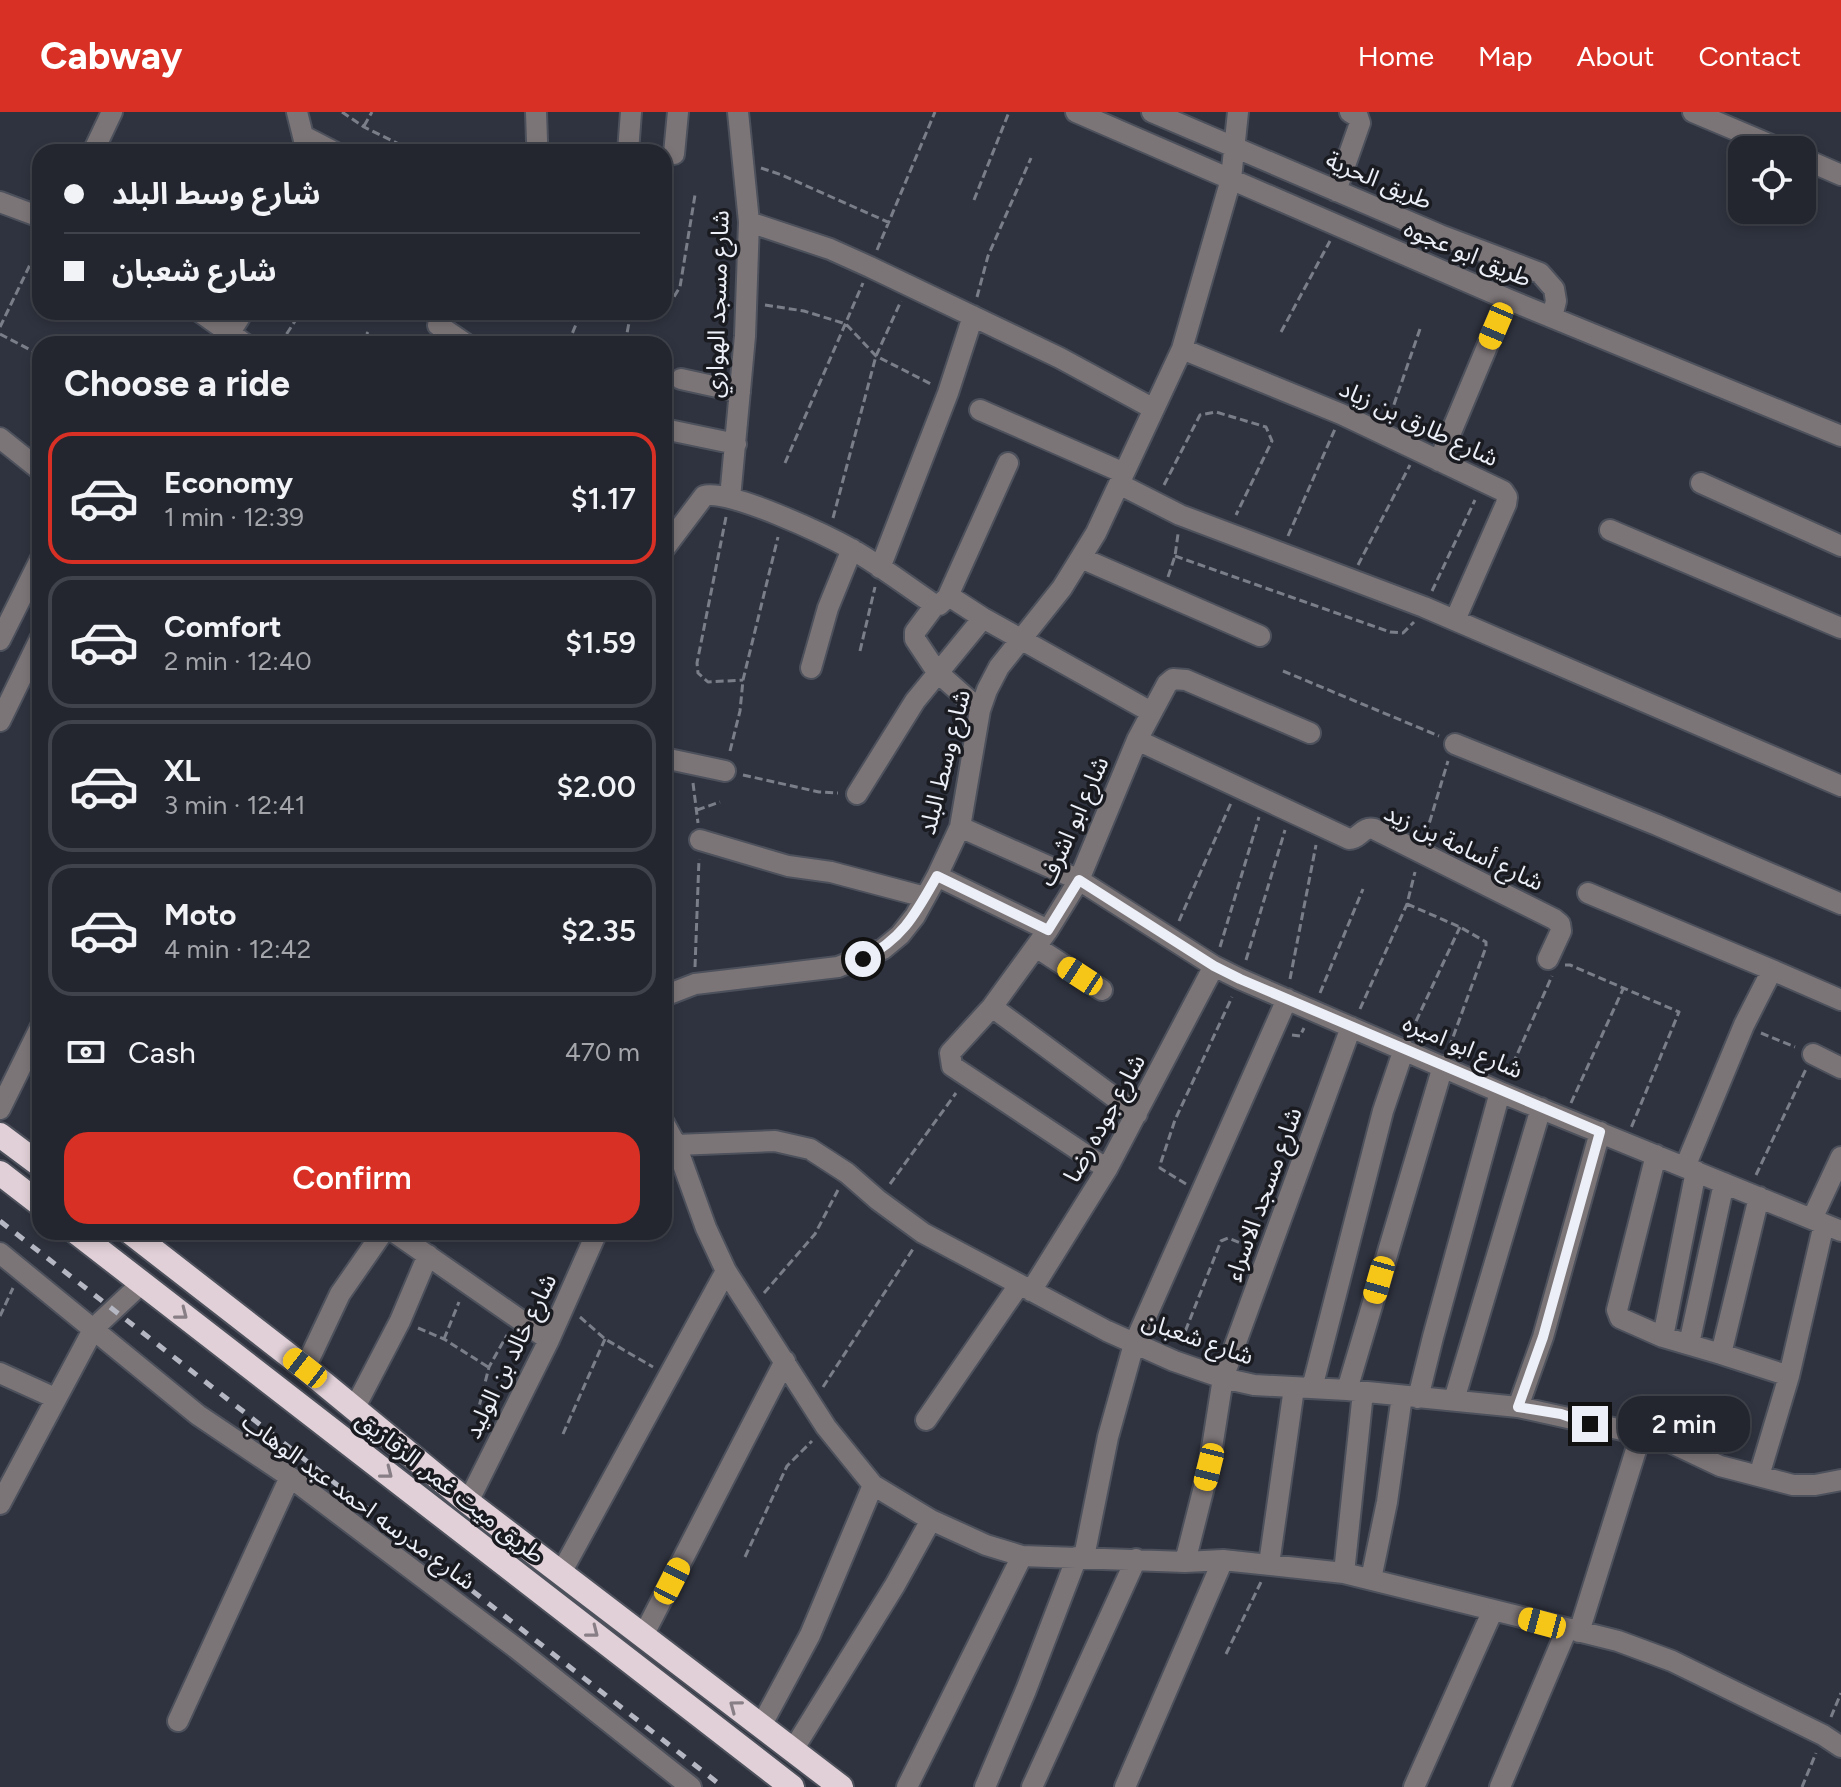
<!DOCTYPE html>
<meta charset="utf-8">
<style>
body{margin:0;font-family:Figtree,"Noto Sans Arabic",sans-serif;background:#2b2e37;color:#f1f3f6;height:100vh;display:flex;flex-direction:column;font-size:30px;white-space:nowrap}
*{box-sizing:border-box;margin:0}
p{font-size:26px;color:#a3a5aa}
.icon{flex:none;width:44px;height:44px;fill:none;stroke:currentColor;stroke-width:2;stroke-linecap:round;stroke-linejoin:round}
.map{position:relative;flex:1;overflow:hidden}
.details{position:absolute;left:32px;top:224px;width:640px;height:904px;display:flex;flex-direction:column;background:#23262f;border-radius:24px;box-shadow:0 4px 12px #0003,0 0 0 2px #40434b}
.details>*{flex:none}
.guide{position:absolute;left:32px;top:32px;width:640px;height:176px;border-radius:24px;box-shadow:0 4px 12px #0003,0 0 0 2px #40434b;display:grid;align-content:center;height:176px;padding:0 32px;background:#23262f}
.controls{position:absolute;left:1728px;top:24px;display:grid;gap:16px}
.controls a{display:grid;place-items:center;width:88px;height:88px;border-radius:16px;background:#23262f;box-shadow:0 4px 12px #0003,0 0 0 2px #40434b;font-size:40px}
.end{position:absolute;width:36px;height:36px;margin:-18px;border:10px solid #eceff7;background:#111;box-shadow:0 0 0 4px #111}
.from{border-radius:50%}
.bubble{position:absolute;height:56px;border-radius:24px;background:#23262f;box-shadow:0 4px 12px #0003,0 0 0 2px #40434b;font-size:26px;font-weight:600;line-height:56px;text-align:center}
.car{position:absolute;width:24px;height:48px;margin:-24px -12px;border-radius:10px;box-shadow:0 0 6px 2px #0007;background:linear-gradient(#f5c518 24%,#345 0 40%,#f5c518 0 76%,#345 0 86%,#f5c518 0)}
.guide b{display:flex;align-items:center;gap:28px;height:76px;font-size:30px}
.guide b+b{border-top:2px solid #40434b}
.guide i{width:20px;height:20px;background:#f1f3f6}
ul{padding:0;list-style:none}
li{display:flex;align-items:center;gap:24px;height:132px;margin:0 16px 12px;padding:0 16px;border:4px solid #40434b;border-radius:24px}
li div{flex:1}
li b{display:block;font-size:30px}
li em{font-style:normal;font-weight:600}
li.selected{border-color:#d93025}
li>.icon{width:72px;height:72px;stroke-width:1.5}
h2{padding:0 32px;font-size:36px;line-height:96px}
.pay{display:flex;align-items:center;gap:20px;height:88px;padding:0 32px;font-size:30px}
.pay p{margin-inline-start:auto}
.primary-button{display:flex;gap:16px;margin-top:auto;padding:16px 32px}
.primary-button a{flex:1;height:92px;border-radius:24px;background:#d93025;color:#fff;font-size:32px;font-weight:600;line-height:92px;text-align:center}
header{display:flex;align-items:center;gap:48px;box-sizing:border-box;height:112px;padding:0 40px;background:#d93025;color:#fff}
header strong{font-size:38px}
nav{display:flex;gap:44px;margin-inline-start:auto;font-size:28px}
.map>svg:first-child{display:block}
.lines{fill:none;stroke-linecap:round;stroke-linejoin:round}
.minor-casing{stroke:#4d515c;stroke-width:24}
.highway-casing{stroke:#4d515c;stroke-width:28}
.path{stroke:#7a7e88;stroke-width:3;stroke-dasharray:8 4;stroke-linecap:butt}
.minor{stroke:#7c7578;stroke-width:20}
.highway{stroke:#e1d0d7;stroke-width:24}
.rail{stroke:#b5b8c2;stroke-width:5;stroke-dasharray:10 10;stroke-linecap:butt}
.oneway{stroke:#877f85}
.route{stroke:#eceff7;stroke-width:10}
.labels{text-anchor:middle;dominant-baseline:central;stroke-width:7;stroke-linejoin:round;paint-order:stroke}
.street-label{font-size:24px;fill:#eceff7;stroke:#191b20}
</style>
<header>
<strong>Cabway</strong>
<nav><a>Home</a><a>Map</a><a>About</a><a>Contact</a></nav>
</header>
<div class="map">
<svg width="1841" height="1675" viewBox="0 0 1841 1675">
<rect width="100%" height="100%" fill="#2f333f"/>
<g class="lines">
<defs>
<path id="minor" d="M297,0L307,40
M536,0L537,29
M1076,0L1507,187L1841,324
M1152,0L1440,123L1540,161L1554,177L1556,189L1552,205
M1693,0L1783,38
M305,25L334,40
M93,40L112,0
M628,40L631,0
M674,42L678,0
M1802,46L1841,63
M1336,79L1360,11L1358,5L1350,0
M0,90L40,105
M749,110L830,137L870,155L1060,246L1154,297
M200,200L245,232
M438,213L466,232
M229,222L243,200
M1182,237L1341,302L1503,379L1507,385L1506,392L1455,508
M681,267L740,280
M980,298L1124,361
M664,317L736,332
M0,326L40,358
M1439,349L1507,187
M1701,371L1841,434
M1119,372L1180,403L1424,495L1841,674
M730,386L745,224L749,110L738,0
M1610,418L1841,516
M664,437L704,384C728,376 828,424 853,438C881,454 908,475 935,493H939L949,484L983,506L1151,600
M1081,446L1260,524
M880,456L948,281L973,204
M948,484L1008,351
M935,493L915,520V527L937,560L980,598
M0,528L40,448
M811,556L828,496L852,437
M0,609L40,527
M1137,628L1349,727C1360,727 1362,714 1374,717L1554,807L1560,812L1561,819L1548,847
M1455,632L1657,713L1841,792
M664,646L725,659
M857,682L915,589L983,506
M960,715L1079,768L1214,854L1240,867L1500,980L1841,1119
M700,728L788,754L831,760L925,785
M937,764L1048,818
M1588,781L1772,858
M1036,835L1102,878
M664,884L695,872L838,855L883,837L900,823L915,804L937,764L960,715L980,598L987,578L999,555L1062,476L1096,421L1182,237L1231,67L1238,0
M992,895L1137,1002
M1813,942L1841,956
M0,997L40,916
M664,1011L676,1033L706,1116L726,1159L826,1315L873,1373L931,1408L986,1433L1022,1444L907,1675
M676,1033L775,1029L810,1037L847,1061L878,1088L923,1121L1107,1219L1174,1249L1223,1266L1254,1273L1347,1278L1518,1295L1663,1327L1720,1354L1793,1373H1815L1841,1368
M1656,1043L1617,1198L1620,1206L1663,1225L1721,1242L1759,1085
M1685,1055L1744,913L1772,858L1841,888
M1107,1057L952,954L950,941L992,895L1048,818L1079,768L1137,628L1167,572L1173,567L1186,568L1310,621
M1812,1107L1841,1045
M394,1120L549,1228
M0,1141L198,1303L290,1365L516,1536L691,1675
M1031,1179L1107,1057L1214,854
M1663,1225L1696,1059
M1689,1232L1724,1071
M1721,1242L1789,1264
M305,1256L340,1182L383,1120
M0,1261L55,1286
M1312,1276L1383,999L1404,937
M1347,1278L1443,954
M1418,1286L1433,1225L1500,980
M1454,1288L1541,996
M1518,1295L1543,1225L1600,1020
M354,1297L400,1209L428,1143
M926,1308L1019,1173
M1759,1364L1789,1264L1824,1112
M468,1390L549,1228L597,1120
M0,1392L94,1216L142,1171
M1022,1444L1185,1450L1223,1448L1344,1461L1618,1529L1672,1549L1823,1623L1841,1635
M1084,1445L1108,1325L1134,1232L1287,887
M1185,1450L1209,1355L1223,1266L1351,915
M1269,1452L1294,1276
M561,1461L726,1159
M1344,1461L1363,1280
M1371,1467L1387,1390L1402,1284
M1579,1520L1641,1322
M643,1524L785,1249
M178,1609L290,1365
M761,1614L810,1523L873,1373
M793,1638L895,1473L931,1408
M985,1675L1026,1578L1077,1445
M1032,1675L1136,1447
M1125,1675L1223,1448
M1414,1675L1493,1498
M1500,1675L1567,1517"/>
<path id="highway" d="M0,1023L40,1053
M0,1061L40,1092
M76,1120L792,1675
M130,1120L305,1256L468,1390L841,1675"/>
</defs>
<use href="#minor" class="minor-casing"/>
<use href="#highway" class="highway-casing"/>
<path class="path" d="M342,0L364,15L415,40
M364,14L372,0
M761,56L782,63L890,111
M974,88L1009,0
M877,138L935,0
M977,185L988,144L1031,46
M664,187L672,188L680,175L695,83
M765,193L804,199L846,212L876,244L931,272
M0,215L40,132
M1281,220L1330,129
M0,222L40,243
M280,232L301,200
M360,232L368,220
M568,232L581,200
M625,232L631,200
M1390,304L1420,217
M785,351L863,171
M1164,373L1200,303L1216,300L1266,315L1272,329L1236,403
M726,405L697,551L698,561L708,570L743,568
M833,406L876,244L901,189
M1288,424L1335,317
M1175,444L1390,520L1403,521L1414,510
M1358,453L1410,353
M1168,465L1175,444L1178,422
M1432,479L1475,388
M860,539L875,475
M1283,559L1439,624
M730,639L740,599L743,568L778,425
M743,663L819,680L838,681
M693,671L698,711
M697,698L720,690
M1426,722L1448,649
M1407,792L1460,815L1486,830V835L1449,936
M1179,809L1231,691
M1220,835L1259,705
M1246,848L1285,718
M1565,853H1570L1679,900L1631,1016
M695,855L699,747
M1290,867L1316,733
M1320,881L1363,777
M1360,897L1407,792L1415,760
M1411,920L1460,815
M1761,921L1795,935
M1292,923L1300,924L1304,916
M1508,963L1552,864
M1571,991L1624,875
M1756,1063L1806,957
M890,1072L956,981
M1186,1072L1160,1056L1161,1050L1175,1008L1232,885
M764,1181L815,1122L838,1078
M0,1204L13,1176
M580,1205L605,1227L653,1255
M418,1216L444,1227L488,1255
M444,1227L459,1190
M1181,1230L1221,1129L1228,1126L1251,1135
M823,1275L913,1137
M489,1309L477,1303L489,1255L507,1223
M563,1322L605,1227
M745,1445L787,1354L812,1329
M1226,1542L1261,1470
M1831,1605L1841,1581
M1802,1675L1816,1641"/>
<use href="#minor" class="minor"/>
<use href="#highway" class="highway"/>
<path class="rail" d="M0,1109L723,1675"/>
</g>
<defs><path id="oneway-chevron" d="M-2-3.5L2.5 0L-2 3.5" fill="none" stroke-width="1.6" stroke-linecap="round" stroke-linejoin="round" transform="scale(2)"/></defs>
<g class="oneway">
<use href="#oneway-chevron" transform="translate(182 1202) rotate(38)"/>
<use href="#oneway-chevron" transform="translate(387 1361) rotate(38)"/>
<use href="#oneway-chevron" transform="translate(593 1520) rotate(38)"/>
<use href="#oneway-chevron" transform="translate(735 1594) rotate(-143)"/>
</g>
<g class="lines">
<path class="route" d="M863,847C903,827 916,801 937,764L1048,818L1079,768L1214,854L1240,867L1600,1020L1543,1225L1518,1295L1561,1302L1590,1312"/>
</g>
<g class="labels">
<g class="street-label">
<text transform="translate(1379 68) rotate(23)">طريق الحرية</text>
<text transform="translate(1468 141) rotate(23)">طريق ابو عجوه</text>
<text transform="translate(717 192) rotate(-88)">شارع مسجد الهواري</text>
<text transform="translate(1419 311) rotate(25)">شارع طارق بن زياد</text>
<text transform="translate(944 650) rotate(-76)">شارع وسط البلد</text>
<text transform="translate(1073 709) rotate(-66)">شارع ابو اشرف</text>
<text transform="translate(1464 735) rotate(25)">شارع أسامة بن زيد</text>
<text transform="translate(1463 934) rotate(23)">شارع ابو اميره</text>
<text transform="translate(1104 1006) rotate(-61)">شارع جوده رضا</text>
<text transform="translate(1263 1082) rotate(-70)">شارع مسجد الاسراء</text>
<text transform="translate(1198 1226) rotate(19)">شارع شعبان</text>
<text transform="translate(510 1244) rotate(-64)">شارع خالد بن الوليد</text>
<text transform="translate(451 1375) rotate(38)">طريق ميت غمر, الزقازيق</text>
<text transform="translate(359 1389) rotate(36)">شارع مدرسه احمد عبد الوهاب</text>
</g>
</g>
</svg>
<div class="controls">
<a><svg class="icon" aria-label="locate" viewBox="0 0 24 24"><circle cx="12" cy="12" r="6"/><path d="M12 2v4M12 18v4M2 12h4M18 12h4"/></svg></a>
</div>
<i class="end from" style="left:863px;top:847px"></i>
<i class="end" style="left:1590px;top:1312px"></i>
<div class="bubble" style="left:1618px;top:1284px;width:132px">2 min</div>
<i class="car" style="left:1496px;top:214px;rotate:203deg"></i>
<i class="car" style="left:1080px;top:864px;rotate:303deg"></i>
<i class="car" style="left:1379px;top:1168px;rotate:196deg"></i>
<i class="car" style="left:305px;top:1256px;rotate:308deg"></i>
<i class="car" style="left:1209px;top:1355px;rotate:194deg"></i>
<i class="car" style="left:672px;top:1469px;rotate:27deg"></i>
<i class="car" style="left:1542px;top:1511px;rotate:285deg"></i>
<div class="guide">
<b><i class="from"></i>شارع وسط البلد</b>
<b><i></i>شارع شعبان</b>
</div>
<section class="details">
<h2>Choose a ride</h2>
<ul>
<li class="selected"><svg class="icon" aria-label="car" viewBox="0 0 24 24"><path d="M5 17H2v-5l4-1 3-4h7l3 4 3 1v5h-3M9 17h6M6 11h13"/><circle cx="7" cy="17" r="2"/><circle cx="17" cy="17" r="2"/></svg><div><b>Economy</b><p>1 min · 12:39</p></div><em>$1.17</em></li>
<li><svg class="icon" aria-label="car" viewBox="0 0 24 24"><path d="M5 17H2v-5l4-1 3-4h7l3 4 3 1v5h-3M9 17h6M6 11h13"/><circle cx="7" cy="17" r="2"/><circle cx="17" cy="17" r="2"/></svg><div><b>Comfort</b><p>2 min · 12:40</p></div><em>$1.59</em></li>
<li><svg class="icon" aria-label="car" viewBox="0 0 24 24"><path d="M5 17H2v-5l4-1 3-4h7l3 4 3 1v5h-3M9 17h6M6 11h13"/><circle cx="7" cy="17" r="2"/><circle cx="17" cy="17" r="2"/></svg><div><b>XL</b><p>3 min · 12:41</p></div><em>$2.00</em></li>
<li><svg class="icon" aria-label="car" viewBox="0 0 24 24"><path d="M5 17H2v-5l4-1 3-4h7l3 4 3 1v5h-3M9 17h6M6 11h13"/><circle cx="7" cy="17" r="2"/><circle cx="17" cy="17" r="2"/></svg><div><b>Moto</b><p>4 min · 12:42</p></div><em>$2.35</em></li>
</ul>
<div class="pay"><svg class="icon" aria-label="cash" viewBox="0 0 24 24"><path d="M3 7h18v10H3z"/><circle cx="12" cy="12" r="2"/></svg>Cash<p>470 m</p></div>
<div class="primary-button"><a>Confirm</a></div>
</section>
</div>
